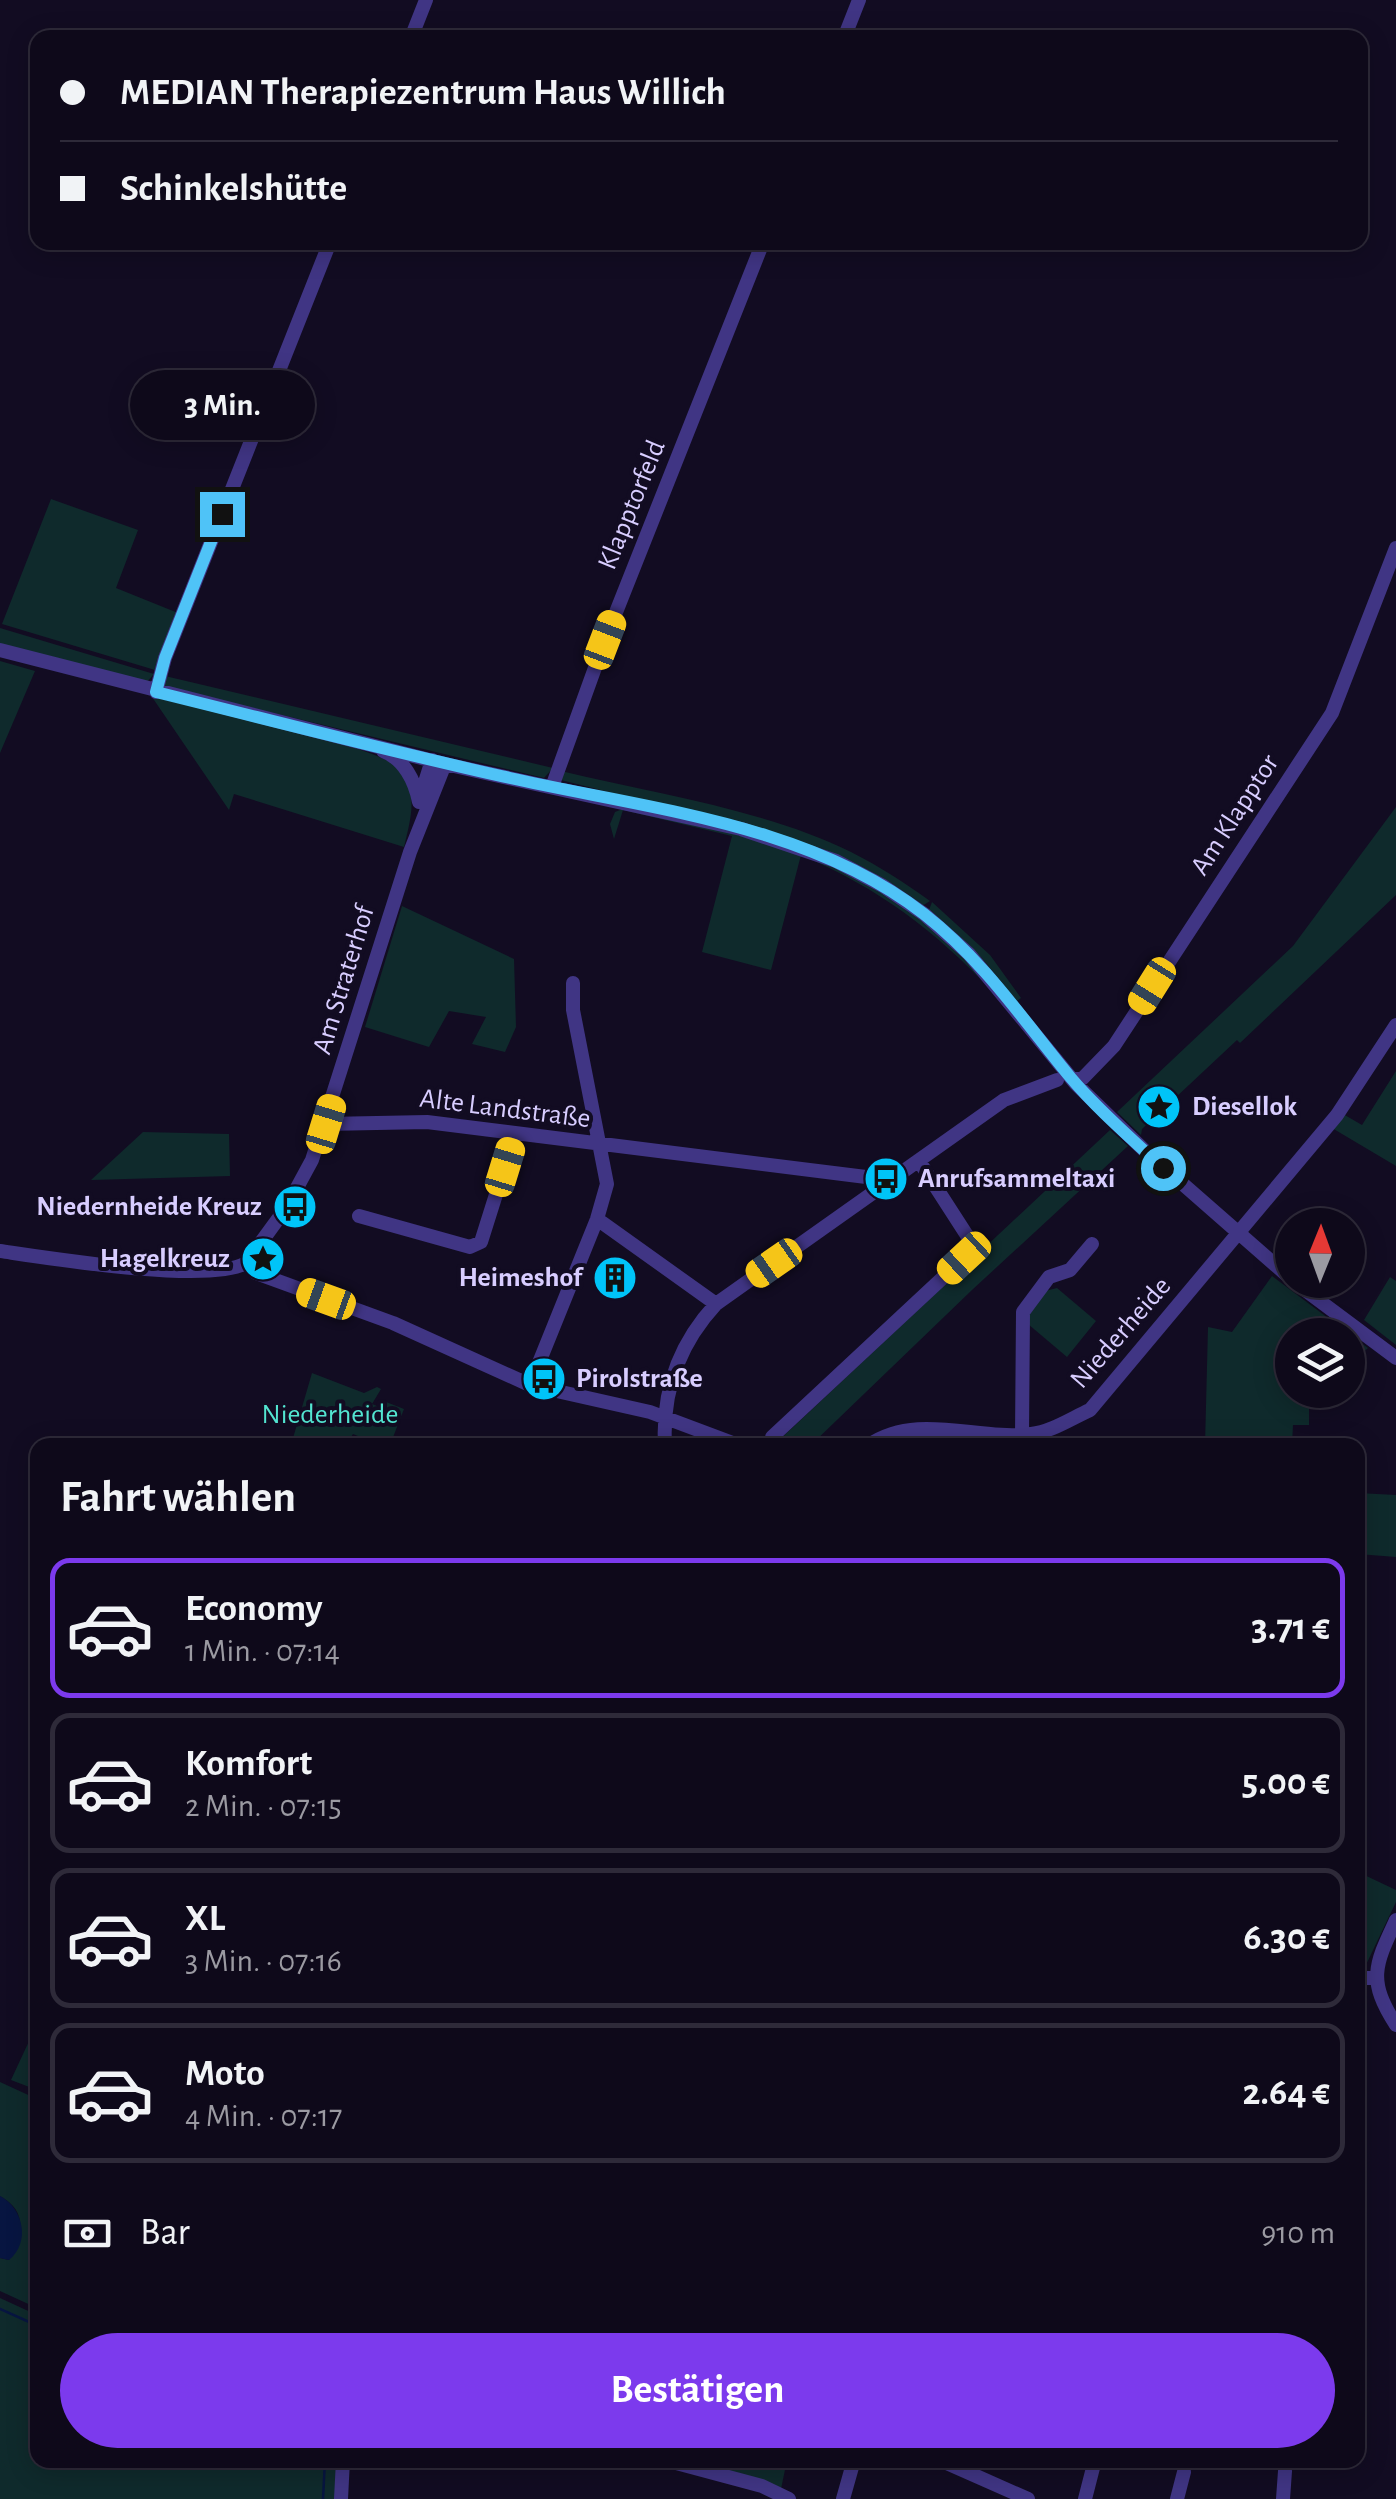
<!DOCTYPE html>
<html lang="de">
<meta charset="utf-8">
<style>
body{margin:0;font-family:"Alegreya Sans",sans-serif;background:#1c1727;color:#f1f3f6;height:100vh;display:flex;flex-direction:column;font-size:38px;white-space:nowrap}
*{box-sizing:border-box;margin:0}
p{font-size:32px;color:#9b9aa2}
.icon{flex:none;width:55px;height:55px;fill:none;stroke:currentColor;stroke-width:2;stroke-linecap:round;stroke-linejoin:round}
.map{position:relative;flex:1;overflow:hidden}
.side{position:absolute;left:30px;top:1438px;width:1335px;height:1030px;display:flex;flex-direction:column;background:#0e091a;border-radius:20px;box-shadow:0 5px 25px #0003,0 0 0 2px #2e2a39}
.side>*{flex:none}
.banner{position:absolute;left:30px;top:30px;width:1338px;height:220px;border-radius:20px;box-shadow:0 5px 25px #0003,0 0 0 2px #2e2a39;display:grid;align-content:center;height:220px;padding:0 30px;background:#0e091a}
.needle{width:65px;rotate:1deg}
.buttons{position:absolute;left:1275px;top:1208px;display:grid;gap:20px}
.buttons a{display:grid;place-items:center;width:90px;height:90px;border-radius:50%;background:#0e091a;box-shadow:0 5px 25px #0003,0 0 0 2px #2e2a39;font-size:50px}
.end{position:absolute;width:45px;height:45px;margin:-22px;border:12px solid #4fc3f7;background:#111;box-shadow:0 0 0 5px #111}
.from{border-radius:50%}
.bubble{position:absolute;height:70px;border-radius:35px;background:#0e091a;box-shadow:0 5px 25px #0003,0 0 0 2px #2e2a39;font-size:32px;font-weight:600;line-height:70px;text-align:center}
.car{position:absolute;width:30px;height:60px;margin:-30px -15px;border-radius:12px;box-shadow:0 0 8px 2px #0007;background:linear-gradient(#f5c518 24%,#345 0 40%,#f5c518 0 76%,#345 0 86%,#f5c518 0)}
.banner b{display:flex;align-items:center;gap:35px;height:95px;font-size:38px}
.banner b+b{border-top:2px solid #2e2a39}
.banner i{width:25px;height:25px;background:#f1f3f6}
ul{padding:0;list-style:none}
li{display:flex;align-items:center;gap:30px;height:140px;margin:0 20px 15px;padding:0 10px;border:5px solid #2e2a39;border-radius:20px}
li div{flex:1}
li b{display:block;font-size:38px}
li em{font-style:normal;font-weight:600}
li.current{border-color:#7c3aed}
li>.icon{width:90px;height:90px;stroke-width:1.5}
h2{padding:0 30px;font-size:45px;line-height:120px}
.pay{display:flex;align-items:center;gap:25px;height:110px;padding:0 30px;font-size:38px}
.pay p{margin-inline-start:auto}
.action{display:flex;gap:20px;margin-top:auto;padding:20px 30px}
.action a{flex:1;height:115px;border-radius:60px;background:#7c3aed;color:#fff;font-size:40px;font-weight:600;line-height:115px;text-align:center}
.map>svg:first-child{display:block}
.green{fill:#0f2a2c}
.water{fill:#071541}
.lines{fill:none;stroke-linecap:round;stroke-linejoin:round}
.stream{stroke:#071541;stroke-width:2.5}
.minor{stroke:#403584;stroke-width:14}
.route{stroke:#4fc3f7;stroke-width:12}
.labels{text-anchor:middle;dominant-baseline:central;stroke-width:8;stroke-linejoin:round;paint-order:stroke}
.street-label{font-size:28px;fill:#d8cdff;stroke:#120c22}
.poi-label{font-size:28px;font-weight:bold;fill:#d8cdff;stroke:#120c22;text-anchor:start}
.park-label{font-size:28px;fill:#53e5d1;stroke:#120c22}
</style>
<div class="map">
<svg width="1396" height="2499" viewBox="0 0 1396 2499">
<rect width="100%" height="100%" fill="#120c22"/>
<path class="green" d="M51,499L138,530L116,588L178,613L155,670L2,624Z
M0,628L154,674L146,683L0,645Z
M0,661L35,671L0,753Z
M165,676L553,768L544,778L165,687Z
M152,697C192,707 386,745 403,772C418,797 410,821 404,847L234,794L229,810Z
M561,771C655,794 764,809 851,852C879,866 905,883 930,901L922,906L873,874L791,838L561,780Z
M1396,807V895L1240,1043L1237,1040L1142,1129L1141,1135L1117,1112L1293,946Z
M625,808C743,835 869,860 958,950C970,963 981,977 992,991C933,929 880,889 801,855L771,970L702,952L732,836L623,810L614,839L610,824L615,812Z
M932,902L990,955L1021,998L1017,1001L984,961L929,910Z
M402,906L514,959L516,1027L505,1052L472,1044L486,1017L449,1011L429,1047L365,1027Z
M1396,1071V1166L1332,1128L1343,1114L1362,1125Z
M1110,1130L1128,1146L972,1290L811,1445H774Z
M143,1132L229,1134L230,1176L91,1180Z
M1272,1276L1368,1348L1348,1366V1335H1292V1390H1318V1407L1309,1408V1425H1293L1292,1445H1205L1208,1327L1232,1332Z
M1390,1277L1396,1281V1345L1364,1320Z
M1057,1288L1096,1321L1067,1357L1028,1324L1027,1311L1045,1291Z
M312,1373L364,1393L377,1387L381,1389L372,1404L377,1406L381,1400L404,1409L390,1445H380L353,1434L346,1445H291Z
M1358,1493L1396,1495V1557L1358,1554Z
M1358,1872L1396,1890V1902L1363,1971L1360,1973Z
M37,2024V2063L30,2079L37,2082V2090L11,2080Z
M0,2082L37,2099V2308L0,2291V2258L9,2260C22,2235 29,2212 0,2196Z
M0,2298L37,2315L38,2460H339L337,2499H0Z
M725,2460H787L781,2489L722,2469Z"/>
<path class="water" d="M0,2196C23,2208 31,2242 9,2260L0,2258Z"/>
<g class="lines">
<path class="stream" d="M0,2309L38,2326
M323,2499L325,2460"/>
<path class="minor" d="M411,38L426,0
M844,38L859,0
M0,650L445,764L741,829L836,861L883,886L924,914L969,954L1076,1084L1144,1150L1297,1284L1396,1358
M156,692L165,658L330,242
M383,751C404,759 415,781 419,802
M552,787L605,640L763,242
M420,798L432,760
M1072,1079H1082L1114,1046L1332,713L1396,548
M326,1124L427,1122L890,1180
M359,1216L470,1247L481,1242L515,1134
M597,1219L716,1304
M0,1251C48,1258 209,1284 246,1263L286,1208L312,1160L410,852L445,764
M246,1263L256,1273L393,1323L530,1385L650,1412L738,1445
M530,1385L597,1219L607,1184L573,1010V983
M1022,1435L1023,1312L1049,1277L1070,1270L1092,1244
M772,1437L964,1258L969,1247L968,1237L919,1161
M665,1445C662,1391 679,1344 716,1304L1004,1100L1057,1080
M869,1445C918,1412 977,1441 1031,1434C1051,1432 1072,1418 1090,1410L1337,1115L1396,1025
M1396,1920C1375,1965 1367,1980 1396,2025
M1358,1978H1375
M665,2460L762,2486L789,2499
M940,2460L1028,2499
M341,2499L343,2460
M843,2499L854,2460
M1085,2499L1095,2460
M1177,2499L1184,2472
M1283,2499L1285,2471"/>
</g>
<g class="lines">
<path class="route" d="M222,514L165,658L156,692C274,721 392,752 510,778C649,809 809,824 924,914C983,960 1024,1021 1071,1078C1098,1110 1132,1139 1163,1168"/>
</g>
<defs>
<symbol id="sight-disc" viewBox="-11 -11 22 22"><circle r="9.5" fill="#00c4f8" stroke="#120c22"/><path d="M0-6L1.8-2.2L6-1.7L2.9 1.2L3.7 5.4L0 3.3L-3.7 5.4L-2.9 1.2L-6-1.7L-1.8-2.2Z" fill="#111"/></symbol>
<symbol id="bus-disc" viewBox="-11 -11 22 22"><circle r="9.5" fill="#00c4f8" stroke="#120c22"/><path d="M-5-6H5V4H4V6H2V4H-2V6H-4V4H-5ZM-3.5-4V0h7V-4ZM-3.5 1.2v1.5H-2V1.2ZM2 1.2v1.5H3.5V1.2Z" fill="#111"/></symbol>
<symbol id="building-disc" viewBox="-11 -11 22 22"><circle r="9.5" fill="#00c4f8" stroke="#120c22"/><path d="M-4-6H4V6H1V3H-1V6H-4ZM-2.5-4.3h1.7v1.8h-1.7ZM.8-4.3h1.7v1.8H.8ZM-2.5-1h1.7V.8h-1.7ZM.8-1h1.7V.8H.8Z" fill="#111"/></symbol>
</defs>
<g fill-rule="evenodd">
<use href="#sight-disc" x="1134" y="1082" width="50" height="50"/>
<use href="#bus-disc" x="861" y="1154" width="50" height="50"/>
<use href="#bus-disc" x="270" y="1182" width="50" height="50"/>
<use href="#sight-disc" x="238" y="1234" width="50" height="50"/>
<use href="#building-disc" x="590" y="1253" width="50" height="50"/>
<use href="#bus-disc" x="519" y="1354" width="50" height="50"/>
</g>
<g class="labels">
<g class="street-label">
<text transform="translate(632 505) rotate(-68)">Klapptorfeld</text>
<text transform="translate(1235 815) rotate(-57)">Am Klapptor</text>
<text transform="translate(344 980) rotate(-73)">Am Straterhof</text>
<text transform="translate(505 1109) rotate(7)">Alte Landstraße</text>
<text transform="translate(1121 1333) rotate(-49)">Niederheide</text>
</g>
<g class="poi-label">
<text x="1192" y="1107">Diesellok</text>
<text x="918" y="1179">Anrufsammeltaxi</text>
<text x="262" y="1207" text-anchor="end">Niedernheide Kreuz</text>
<text x="230" y="1259" text-anchor="end">Hagelkreuz</text>
<text x="582" y="1278" text-anchor="end">Heimeshof</text>
<text x="576" y="1379">Pirolstraße</text>
</g>
<g class="park-label">
<text x="330" y="1415">Niederheide</text>
</g>
</g>
</svg>
<div class="buttons">
<a><svg class="needle" viewBox="-14 -14 28 28"><path d="M0-13l5 13h-10z" fill="#e53935"/><path d="M0 13l5-13h-10z" fill="#9b9aa2"/></svg></a>
<a><svg class="icon" aria-label="layers" viewBox="0 0 24 24"><path d="M12 4l9 5-9 5-9-5zM3 14l9 5 9-5"/></svg></a>
</div>
<i class="end from" style="left:1163px;top:1168px"></i>
<i class="end" style="left:222px;top:514px"></i>
<div class="bubble" style="left:130px;top:370px;width:185px">3 Min.</div>
<i class="car" style="left:605px;top:640px;rotate:21deg"></i>
<i class="car" style="left:1152px;top:986px;rotate:212deg"></i>
<i class="car" style="left:326px;top:1124px;rotate:17deg"></i>
<i class="car" style="left:505px;top:1167px;rotate:17deg"></i>
<i class="car" style="left:964px;top:1258px;rotate:227deg"></i>
<i class="car" style="left:774px;top:1263px;rotate:235deg"></i>
<i class="car" style="left:326px;top:1299px;rotate:290deg"></i>
<div class="banner">
<b><i class="from"></i>MEDIAN Therapiezentrum Haus Willich</b>
<b><i></i>Schinkelshütte</b>
</div>
<section class="side">
<h2>Fahrt wählen</h2>
<ul>
<li class="current"><svg class="icon" aria-label="car" viewBox="0 0 24 24"><path d="M5 17H2v-5l4-1 3-4h7l3 4 3 1v5h-3M9 17h6M6 11h13"/><circle cx="7" cy="17" r="2"/><circle cx="17" cy="17" r="2"/></svg><div><b>Economy</b><p>1 Min. · 07:14</p></div><em>3.71 €</em></li>
<li><svg class="icon" aria-label="car" viewBox="0 0 24 24"><path d="M5 17H2v-5l4-1 3-4h7l3 4 3 1v5h-3M9 17h6M6 11h13"/><circle cx="7" cy="17" r="2"/><circle cx="17" cy="17" r="2"/></svg><div><b>Komfort</b><p>2 Min. · 07:15</p></div><em>5.00 €</em></li>
<li><svg class="icon" aria-label="car" viewBox="0 0 24 24"><path d="M5 17H2v-5l4-1 3-4h7l3 4 3 1v5h-3M9 17h6M6 11h13"/><circle cx="7" cy="17" r="2"/><circle cx="17" cy="17" r="2"/></svg><div><b>XL</b><p>3 Min. · 07:16</p></div><em>6.30 €</em></li>
<li><svg class="icon" aria-label="car" viewBox="0 0 24 24"><path d="M5 17H2v-5l4-1 3-4h7l3 4 3 1v5h-3M9 17h6M6 11h13"/><circle cx="7" cy="17" r="2"/><circle cx="17" cy="17" r="2"/></svg><div><b>Moto</b><p>4 Min. · 07:17</p></div><em>2.64 €</em></li>
</ul>
<div class="pay"><svg class="icon" aria-label="cash" viewBox="0 0 24 24"><path d="M3 7h18v10H3z"/><circle cx="12" cy="12" r="2"/></svg>Bar<p>910 m</p></div>
<div class="action"><a>Bestätigen</a></div>
</section>
</div>
